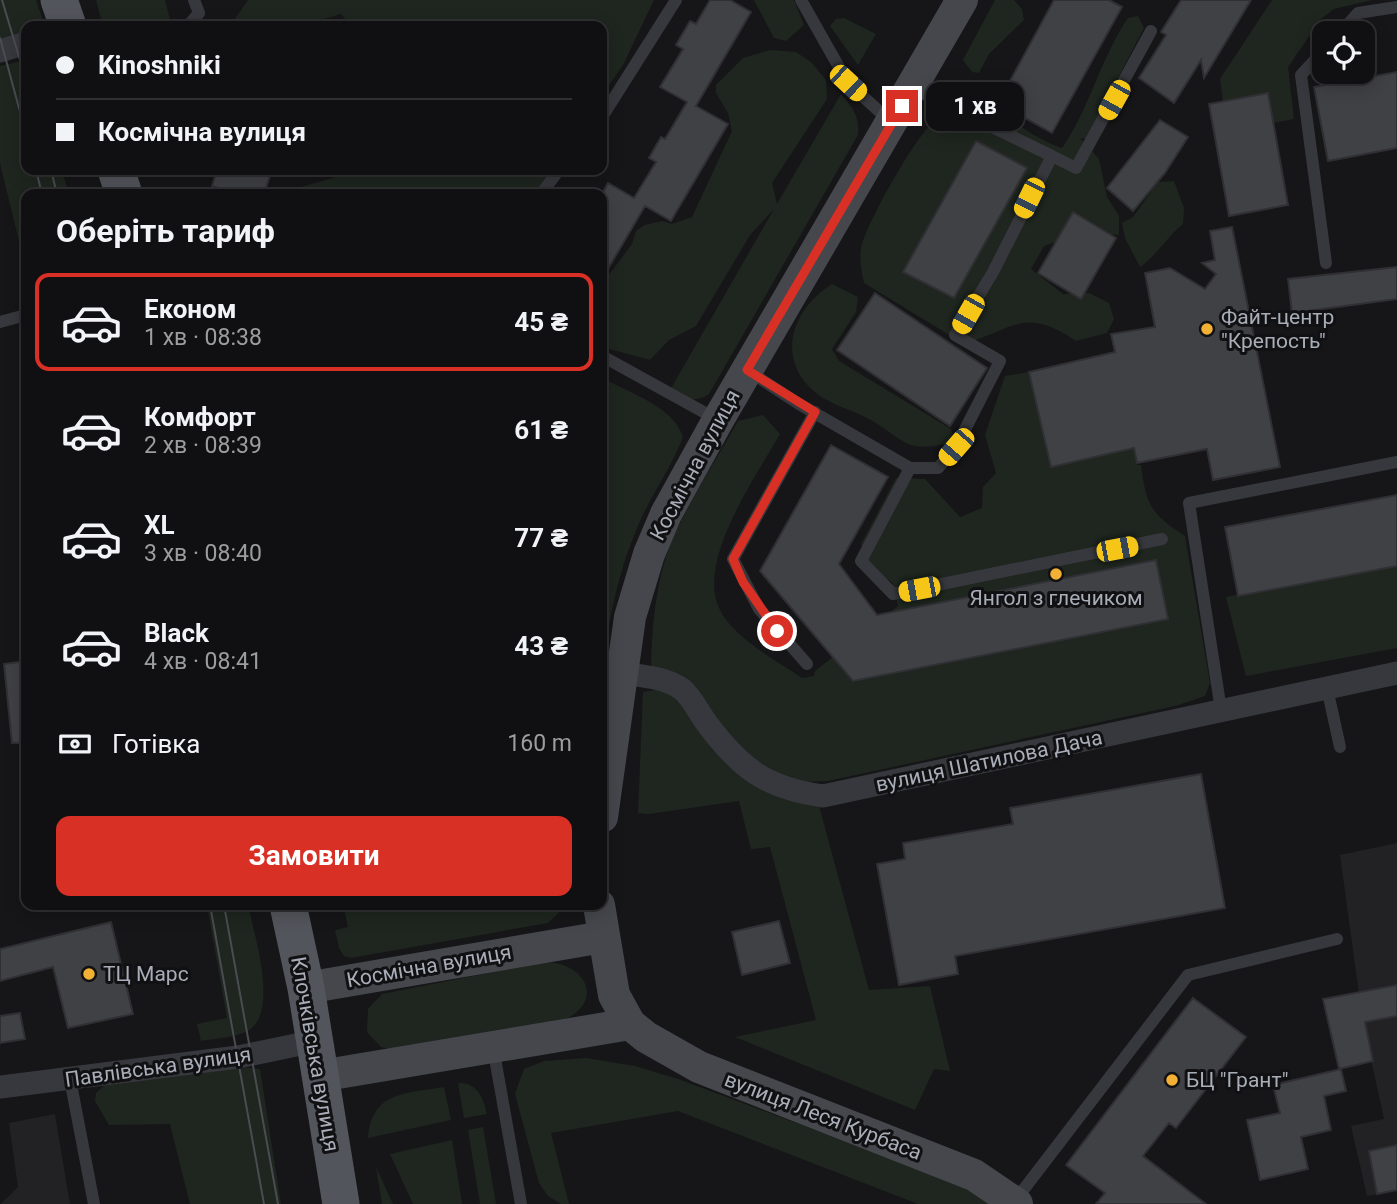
<!DOCTYPE html>
<html lang="uk">
<meta charset="utf-8">
<style>
body{margin:0;font-family:Roboto,sans-serif;background:#19191b;color:#f1f3f6;height:100vh;display:flex;flex-direction:column;font-size:26px;white-space:nowrap}
*{box-sizing:border-box;margin:0}
p{font-size:23px;color:#9c9d9f}
.icon{flex:none;width:38px;height:38px;fill:none;stroke:currentColor;stroke-width:2;stroke-linecap:round;stroke-linejoin:round}
.map{position:relative;flex:1;overflow:hidden}
.side{position:absolute;left:21px;top:189px;width:586px;height:721px;display:flex;flex-direction:column;background:#101012;border-radius:14px;box-shadow:0 4px 18px #0003,0 0 0 2px #303032}
.side>*{flex:none}
.banner{position:absolute;left:21px;top:21px;width:586px;height:154px;border-radius:14px;box-shadow:0 4px 18px #0003,0 0 0 2px #303032;display:grid;align-content:center;height:154px;padding:0 35px;background:#101012}
.controls{position:absolute;left:1312px;top:21px;display:grid;gap:14px}
.controls a{display:grid;place-items:center;width:63px;height:63px;border-radius:14px;background:#101012;box-shadow:0 4px 18px #0003,0 0 0 2px #303032;font-size:35px}
.end{position:absolute;width:32px;height:32px;margin:-16px;border:9px solid #d93025;background:#fff;box-shadow:0 0 0 4px #fff}
.from{border-radius:50%}
.bubble{position:absolute;height:49px;border-radius:14px;background:#101012;box-shadow:0 4px 18px #0003,0 0 0 2px #303032;font-size:23px;font-weight:700;line-height:49px;text-align:center}
.car{position:absolute;width:21px;height:42px;margin:-21px -10px;border-radius:9px;box-shadow:0 0 5px 2px #0007;background:linear-gradient(#f5c518 24%,#345 0 40%,#f5c518 0 76%,#345 0 86%,#f5c518 0)}
.banner b{display:flex;align-items:center;gap:24px;height:66px;font-size:26px}
.banner b+b{border-top:2px solid #303032}
.banner i{width:18px;height:18px;background:#f1f3f6}
ul{padding:0;list-style:none}
li{display:flex;align-items:center;gap:21px;height:98px;margin:0 14px 10px;padding:0 21px;border:4px solid transparent;border-radius:14px}
li div{flex:1}
li b{display:block;font-size:26px}
li em{font-style:normal;font-weight:700}
li.on{border-color:#d93025}
li>.icon{width:63px;height:63px;stroke-width:1.5}
h2{padding:0 35px;font-size:32px;line-height:84px}
.pay{display:flex;align-items:center;gap:18px;height:77px;padding:0 35px;font-size:26px}
.pay p{margin-inline-start:auto}
.button{display:flex;gap:14px;margin-top:auto;padding:14px 35px}
.button a{flex:1;height:80px;border-radius:14px;background:#d93025;color:#fff;font-size:28px;font-weight:700;line-height:80px;text-align:center}
.map>svg:first-child{display:block}
.built{fill:#222225}
.green{fill:#1e261f}
.building{fill:#404145;stroke:#303034;stroke-width:2}
.lines{fill:none;stroke-linecap:round;stroke-linejoin:round}
.lane{stroke:#37383d;stroke-width:12}
.street{stroke:#37383d;stroke-width:23}
.secondary{stroke:#45474d;stroke-width:32}
.primary{stroke:#53555c;stroke-width:37}
.tram{stroke:#4a4c52;stroke-width:2}
.route{stroke:#d93025;stroke-width:9}
.poi-dot{fill:#f2b134;stroke:#111113;stroke-width:2.5}
.labels{text-anchor:middle;dominant-baseline:central;stroke-width:6;stroke-linejoin:round;paint-order:stroke}
.poi-label{font-size:21px;fill:#a8adb8;stroke:#111113;text-anchor:start}
.street-label{font-size:21px;fill:#a8adb8;stroke:#111113}
</style>
<div class="map">
<svg width="1397" height="1204" viewBox="0 0 1397 1204">
<rect width="100%" height="100%" fill="#161618"/>
<path class="built" d="M1397,843V1190L1367,1196L1351,1126L1384,1119L1363,1023L1340,855Z
M55,1114L70,1204H1L18,1187L9,1123Z"/>
<path class="green" d="M0,0H36L45,26H26V44L0,51Z
M96,0H165L171,23L170,26H103Z
M248,0H654L623,65L602,95V26H351L341,14L300,26H230Z
M754,0H794L804,25L786,41L774,38Z
M995,0H1014L1022,9L1024,20L989,54L979,73L972,72L963,60Z
M1272,0H1372L1334,9L1321,19L1288,67L1294,119L1273,123L1223,102L1220,79Z
M1138,16L1144,28L1086,139L1080,138L1099,159L1107,197L1119,216V235L1083,233L1044,246L1031,269L1063,294L1089,293L1109,303L1114,319L1107,333L1076,341C1024,306 1015,329 964,344L864,283C861,270 858,254 863,241C872,215 917,132 938,118C948,111 973,110 985,112C1016,117 1032,139 1062,148C1090,108 1100,59 1128,18Z
M844,18L876,34L858,65L830,26L836,19Z
M770,50L796,52L811,62L826,80L827,99L772,183L777,204L841,94C853,108 860,117 858,135L709,394C693,404 685,398 670,390L774,209L750,235L696,326L669,340L650,360L602,347V284L632,244L636,231L645,225L662,221L672,224L692,217L732,131L728,113L716,93V85L743,58Z
M26,60V170H62L69,194H26V270L0,163V66Z
M361,170H553L538,194H276Z
M1174,181L1184,208L1183,224C1166,238 1158,254 1140,267L1125,238L1122,223L1133,217L1158,182Z
M832,284L858,297L856,312L832,349L839,361L951,429L956,442C903,454 909,442 869,419C855,411 838,407 825,399C774,368 787,312 832,284Z
M1029,372L1051,467L1101,456L1129,425L1137,465H1141C1146,505 1151,514 1185,536L1210,683L1205,696L1175,706L828,781L804,782L818,802L869,990L930,986L950,1071L934,1069L915,1110L735,1037L816,1020L770,847L751,849L739,801L649,814L638,813L643,692L655,690L651,687C651,634 654,577 677,529C695,492 718,457 738,421L763,415L780,434C756,477 695,562 720,610C734,638 777,661 802,678L814,676L815,671L898,606L892,582L870,570L861,544L896,478L925,479L960,517L982,508L983,487L996,473L985,435L1005,376Z
M602,378C628,392 674,407 683,437C672,466 654,491 641,519C619,567 609,618 602,670Z
M1397,566V648L1246,676L1226,597Z
M207,905H248C254,934 279,1011 249,1030C235,1038 216,1038 201,1041L197,1024L227,1018Z
M343,905H567L548,923L351,958L344,956L339,948L335,930L348,927Z
M545,962C581,962 606,996 568,1018L400,1051L381,1047L367,1032L368,1009L382,994Z
M586,1058L635,1066L678,1079L947,1179L997,1204H918L678,1111L551,1133L569,1204H561L548,1196L539,1183L515,1094L524,1069L544,1061Z
M231,1066L260,1069L281,1204H190L170,1124L109,1125L95,1101L96,1093L106,1084Z
M458,1083C477,1082 484,1098 487,1114L464,1118Z
M444,1087L451,1120L368,1138C372,1091 405,1094 444,1087Z
M483,1127L496,1204H480L468,1130Z
M452,1140L462,1204H413L390,1154Z
M376,1167L393,1204H382Z"/>
<path class="building" d="M710,0H730L751,12L696,106L728,124L671,221L645,206L602,279V194L608,183L634,198L656,162L649,158L661,137L665,139L687,102L660,87L683,49L676,45L690,21L696,24Z
M1054,0H1109L1122,7L1052,133L998,103Z
M1181,0H1251L1204,78L1201,60L1174,103L1139,78L1166,35L1161,32Z
M1397,72V148L1328,161L1314,87Z
M1268,93L1288,205L1229,216L1209,104Z
M1160,120L1188,137L1165,173L1133,211L1107,188Z
M976,141L1027,168L954,298L903,272Z
M217,170H272L264,194H236L212,186Z
M1073,212L1116,238L1081,299L1038,273Z
M1232,227L1280,467L1213,480L1207,449L1137,463L1134,448L1051,467L1029,372L1115,352L1111,334L1155,327L1145,273L1170,268L1205,289L1216,274L1202,263L1215,260L1210,231Z
M1397,267V299L1292,313L1288,279Z
M875,293L987,368L950,426L837,350Z
M831,445L888,477L839,564L877,615L1156,560L1168,619L853,681L760,571Z
M1397,495V566L1238,596L1225,527Z
M26,661V743H12L4,664Z
M1201,774L1225,908L955,956L958,974L899,985L877,864L905,859L903,843L1013,824L1010,808Z
M779,921L790,963L742,975L732,932Z
M111,922L133,1014L68,1028L53,967L0,981V949Z
M1397,985V1016L1365,1022L1373,1061L1339,1069L1323,999Z
M1193,998L1246,1037L1176,1128L1169,1123L1143,1156L1206,1204H1096L1105,1193L1066,1165Z
M20,1013L25,1039L0,1043V1016Z
M1341,1069L1346,1091L1324,1096L1331,1130L1301,1137L1308,1169L1260,1180L1247,1120L1280,1113L1273,1085Z
M1397,1145V1190L1377,1194L1369,1151Z"/>
<g class="lines">
<path class="lane" d="M801,0L848,83L891,122
M188,26L199,13L194,0
M1340,33L1358,13L1397,7
M1325,49L1301,75L1326,263
M602,117L676,0
M1052,156L1076,168L1151,31
M541,194L559,170
M0,322L26,315
M602,356L718,420
M747,370L799,404L910,468L861,561L893,594L1162,539
M910,468H938L956,447L1000,361L955,335L993,272L1052,156L912,88
M807,664L759,609L733,559L815,412
M1327,688L1340,747
M1221,710L1189,503L1397,462
M493,1047L521,1204
M70,1079L94,1204
M1014,1202L1188,975L1337,939"/>
<path class="street" d="M0,51L26,43
M621,673C642,676 666,677 683,690C693,699 700,715 708,725C742,770 767,788 823,796L1397,673
M0,1087L238,1057L315,1041"/>
<path class="secondary" d="M602,817L630,617L649,554L666,514L718,420L962,0
M599,905L614,995L630,1024L646,1037L699,1067L974,1175L1017,1204
M306,988L603,937
M320,1076L630,1024"/>
<path class="primary" d="M59,0L68,26
M116,170L124,194
M288,905L306,988L341,1204"/>
<path class="tram" d="M2,0L26,80
M0,38L26,134
M36,170L42,194
M51,170L57,194
M210,905L264,1204
M224,905L278,1204"/>
</g>
<g class="lines">
<path class="route" d="M777,631L743,582L733,559L815,412L747,370L902,106"/>
</g>
<g class="poi-dot">
<circle cx="1207" cy="329" r="7"/>
<circle cx="1056" cy="574" r="7"/>
<circle cx="89" cy="974" r="7"/>
<circle cx="1172" cy="1080" r="7"/>
</g>
<g class="labels">
<g class="poi-label">
<text x="1221" y="317">Файт-центр<tspan x="1221" dy="24">"Крепость"</tspan></text>
<text x="1056" y="598" text-anchor="middle">Янгол з глечиком</text>
<text x="103" y="974">ТЦ Марс</text>
<text x="1186" y="1080">БЦ "Грант"</text>
</g>
<g class="street-label">
<text transform="translate(695 465) rotate(-62)">Космічна вулиця</text>
<text transform="translate(989 761) rotate(-12)">вулиця Шатилова Дача</text>
<text transform="translate(429 966) rotate(-10)">Космічна вулиця</text>
<text transform="translate(315 1054) rotate(80)">Клочківська вулиця</text>
<text transform="translate(158 1067) rotate(-8)">Павлівська вулиця</text>
<text transform="translate(823 1116) rotate(21)">вулиця Леся Курбаса</text>
</g>
</g>
</svg>
<div class="controls">
<a><svg class="icon" aria-label="locate" viewBox="0 0 24 24"><circle cx="12" cy="12" r="6"/><path d="M12 2v4M12 18v4M2 12h4M18 12h4"/></svg></a>
</div>
<i class="end from" style="left:777px;top:631px"></i>
<i class="end" style="left:902px;top:106px"></i>
<div class="bubble" style="left:926px;top:82px;width:98px">1 хв</div>
<i class="car" style="left:848px;top:83px;rotate:133deg"></i>
<i class="car" style="left:1114px;top:100px;rotate:209deg"></i>
<i class="car" style="left:1029px;top:198px;rotate:206deg"></i>
<i class="car" style="left:968px;top:314px;rotate:210deg"></i>
<i class="car" style="left:956px;top:447px;rotate:221deg"></i>
<i class="car" style="left:1117px;top:549px;rotate:79deg"></i>
<i class="car" style="left:919px;top:589px;rotate:259deg"></i>
<div class="banner">
<b><i class="from"></i>Kinoshniki</b>
<b><i></i>Космічна вулиця</b>
</div>
<section class="side">
<h2>Оберіть тариф</h2>
<ul>
<li class="on"><svg class="icon" aria-label="car" viewBox="0 0 24 24"><path d="M5 17H2v-5l4-1 3-4h7l3 4 3 1v5h-3M9 17h6M6 11h13"/><circle cx="7" cy="17" r="2"/><circle cx="17" cy="17" r="2"/></svg><div><b>Економ</b><p>1 хв · 08:38</p></div><em>45 ₴</em></li>
<li><svg class="icon" aria-label="car" viewBox="0 0 24 24"><path d="M5 17H2v-5l4-1 3-4h7l3 4 3 1v5h-3M9 17h6M6 11h13"/><circle cx="7" cy="17" r="2"/><circle cx="17" cy="17" r="2"/></svg><div><b>Комфорт</b><p>2 хв · 08:39</p></div><em>61 ₴</em></li>
<li><svg class="icon" aria-label="car" viewBox="0 0 24 24"><path d="M5 17H2v-5l4-1 3-4h7l3 4 3 1v5h-3M9 17h6M6 11h13"/><circle cx="7" cy="17" r="2"/><circle cx="17" cy="17" r="2"/></svg><div><b>XL</b><p>3 хв · 08:40</p></div><em>77 ₴</em></li>
<li><svg class="icon" aria-label="car" viewBox="0 0 24 24"><path d="M5 17H2v-5l4-1 3-4h7l3 4 3 1v5h-3M9 17h6M6 11h13"/><circle cx="7" cy="17" r="2"/><circle cx="17" cy="17" r="2"/></svg><div><b>Black</b><p>4 хв · 08:41</p></div><em>43 ₴</em></li>
</ul>
<div class="pay"><svg class="icon" aria-label="cash" viewBox="0 0 24 24"><path d="M3 7h18v10H3z"/><circle cx="12" cy="12" r="2"/></svg>Готівка<p>160 m</p></div>
<div class="button"><a>Замовити</a></div>
</section>
</div>
